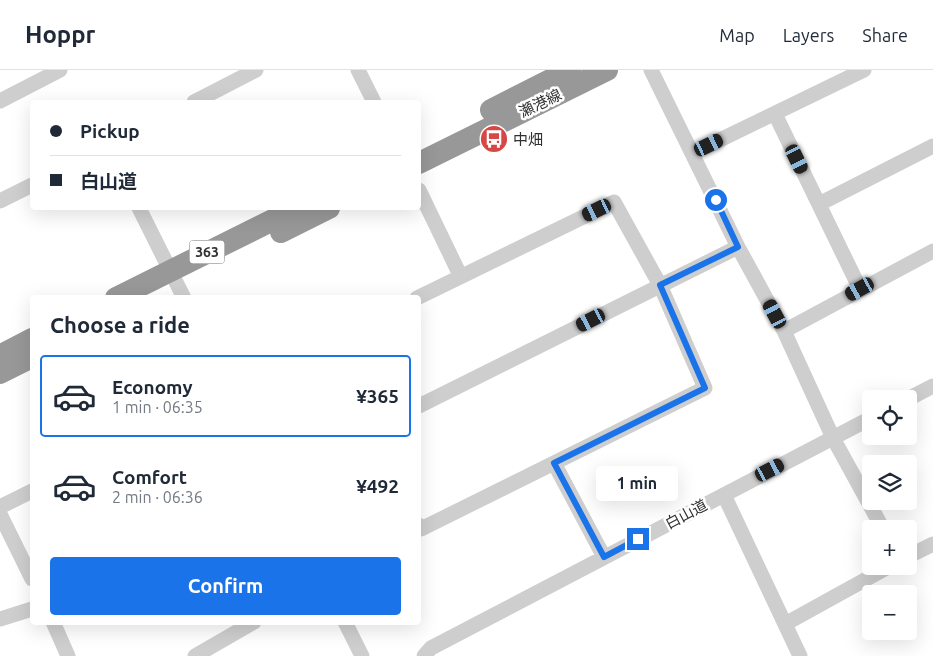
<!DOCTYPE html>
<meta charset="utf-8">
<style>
body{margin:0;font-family:Ubuntu,"Noto Sans JP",sans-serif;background:#f6f6f7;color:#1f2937;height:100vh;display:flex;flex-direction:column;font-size:19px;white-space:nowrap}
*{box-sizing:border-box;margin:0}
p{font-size:16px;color:#747a83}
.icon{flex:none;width:28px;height:28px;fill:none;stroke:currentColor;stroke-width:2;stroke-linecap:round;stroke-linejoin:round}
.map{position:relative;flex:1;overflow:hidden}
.drawer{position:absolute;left:30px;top:225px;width:391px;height:330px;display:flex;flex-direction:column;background:#fff;border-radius:5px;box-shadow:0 5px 20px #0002}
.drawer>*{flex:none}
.hud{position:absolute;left:30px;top:30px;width:391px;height:110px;border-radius:5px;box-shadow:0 5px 20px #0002;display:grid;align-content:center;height:110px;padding:0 20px;background:#fff}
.tools{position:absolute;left:862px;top:320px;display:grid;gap:10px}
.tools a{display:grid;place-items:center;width:55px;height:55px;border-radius:5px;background:#fff;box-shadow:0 5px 20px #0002;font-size:25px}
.end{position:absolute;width:22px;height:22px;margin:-11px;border:6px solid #1a73e8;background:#fff;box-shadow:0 0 0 2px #fff}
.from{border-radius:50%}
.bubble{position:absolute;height:35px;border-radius:5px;background:#fff;box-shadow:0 5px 20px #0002;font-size:16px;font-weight:700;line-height:35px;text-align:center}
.car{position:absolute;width:15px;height:30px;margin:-15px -8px;border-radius:6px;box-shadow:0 0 4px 1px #0007;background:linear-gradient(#222 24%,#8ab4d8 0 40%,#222 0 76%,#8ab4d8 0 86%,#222 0)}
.hud b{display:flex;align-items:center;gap:18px;height:48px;font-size:19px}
.hud b+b{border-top:1px solid #e0e1e3}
.hud i{width:12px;height:12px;background:#1f2937}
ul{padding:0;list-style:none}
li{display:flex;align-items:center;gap:15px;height:82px;margin:0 10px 8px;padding:0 10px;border:2px solid transparent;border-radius:5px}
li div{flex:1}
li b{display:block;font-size:19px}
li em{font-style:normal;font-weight:700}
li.on{border-color:#1a73e8}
li>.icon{width:45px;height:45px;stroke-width:1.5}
h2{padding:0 20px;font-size:22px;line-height:60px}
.cta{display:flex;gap:10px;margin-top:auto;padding:10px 20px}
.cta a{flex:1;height:58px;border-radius:5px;background:#1a73e8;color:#fff;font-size:20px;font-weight:700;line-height:58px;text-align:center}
header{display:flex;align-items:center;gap:30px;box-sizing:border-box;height:70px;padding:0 25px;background:#fff;border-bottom:1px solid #e0e1e3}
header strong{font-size:24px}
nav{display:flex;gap:28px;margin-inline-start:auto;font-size:18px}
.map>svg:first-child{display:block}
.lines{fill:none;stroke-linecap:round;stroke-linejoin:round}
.minor{stroke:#cecece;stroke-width:15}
.highway{stroke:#989898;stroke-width:22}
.route{stroke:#1a73e8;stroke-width:6}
.labels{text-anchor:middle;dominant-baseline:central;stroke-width:5;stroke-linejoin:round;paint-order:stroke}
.shield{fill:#fff;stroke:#6f6f6f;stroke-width:1}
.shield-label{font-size:14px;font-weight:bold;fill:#313131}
.street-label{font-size:15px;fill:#313131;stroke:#fff}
.poi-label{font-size:15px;fill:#313131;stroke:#fff;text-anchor:start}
</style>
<header>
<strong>Hoppr</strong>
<nav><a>Map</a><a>Layers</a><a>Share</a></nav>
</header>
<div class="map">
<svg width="933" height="586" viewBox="0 0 933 586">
<rect width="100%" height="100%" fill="#fff"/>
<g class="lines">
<path class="minor" d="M358,0L374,32
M651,0L738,177L784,261L833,368L883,459
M0,31L60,0
M194,32L256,0
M775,44L860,219
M693,83L864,0
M419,120L460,205
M0,131L32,115
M819,134L933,76
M139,138L184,228
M417,228L614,132L660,215L705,318L421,459L419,455
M784,261L933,181
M908,329L933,316
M419,336L738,177
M554,393L604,487
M724,425L800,586
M0,437L32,421
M0,444L32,509
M909,486L933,474
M0,549L32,539
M53,552L68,586
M345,552L362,586
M785,554L890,496
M195,586L254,552
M424,586L431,578L871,348"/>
<path class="highway" d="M491,40L570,0
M419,93L607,0
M281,162L329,138
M116,228L297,138
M1,285L32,269
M0,303L32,287"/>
</g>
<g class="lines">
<path class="route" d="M638,469L604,487L554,393L705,318L660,215L738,177L716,130"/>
</g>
<defs>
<symbol id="bus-disc" viewBox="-11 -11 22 22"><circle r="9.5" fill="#d64845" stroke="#fff"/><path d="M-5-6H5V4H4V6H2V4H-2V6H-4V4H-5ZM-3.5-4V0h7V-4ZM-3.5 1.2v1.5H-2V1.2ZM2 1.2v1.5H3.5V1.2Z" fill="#fff"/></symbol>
</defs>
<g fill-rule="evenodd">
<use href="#bus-disc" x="478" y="53" width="32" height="32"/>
</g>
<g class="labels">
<rect class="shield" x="189.5" y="170.5" width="35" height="23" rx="4"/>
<g class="shield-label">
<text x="207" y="182">363</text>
</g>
<g class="street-label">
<text transform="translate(540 33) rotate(-26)">瀬港線</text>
<text transform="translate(686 444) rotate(-28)">白山道</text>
</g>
<g class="poi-label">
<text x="513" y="69">中畑</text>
</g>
</g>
</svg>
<div class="tools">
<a><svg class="icon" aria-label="locate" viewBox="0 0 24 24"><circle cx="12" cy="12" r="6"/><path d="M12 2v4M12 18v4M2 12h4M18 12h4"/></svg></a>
<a><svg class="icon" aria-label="layers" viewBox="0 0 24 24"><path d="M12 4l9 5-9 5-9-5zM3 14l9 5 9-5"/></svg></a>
<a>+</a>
<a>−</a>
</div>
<i class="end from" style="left:716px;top:130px"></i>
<i class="end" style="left:638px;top:469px"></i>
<div class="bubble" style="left:596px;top:396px;width:82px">1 min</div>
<i class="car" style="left:709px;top:75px;rotate:64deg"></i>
<i class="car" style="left:797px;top:89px;rotate:154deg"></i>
<i class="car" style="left:597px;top:140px;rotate:244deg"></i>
<i class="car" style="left:860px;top:219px;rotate:241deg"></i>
<i class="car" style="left:775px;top:244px;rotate:332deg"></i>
<i class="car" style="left:591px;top:250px;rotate:243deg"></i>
<i class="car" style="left:770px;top:400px;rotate:63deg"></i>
<div class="hud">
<b><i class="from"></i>Pickup</b>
<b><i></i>白山道</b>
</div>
<section class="drawer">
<h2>Choose a ride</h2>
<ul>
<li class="on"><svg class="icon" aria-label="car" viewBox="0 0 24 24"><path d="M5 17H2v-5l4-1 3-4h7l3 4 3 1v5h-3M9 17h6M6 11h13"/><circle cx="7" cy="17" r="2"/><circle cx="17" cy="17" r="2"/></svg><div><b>Economy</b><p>1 min · 06:35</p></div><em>¥365</em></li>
<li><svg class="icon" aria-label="car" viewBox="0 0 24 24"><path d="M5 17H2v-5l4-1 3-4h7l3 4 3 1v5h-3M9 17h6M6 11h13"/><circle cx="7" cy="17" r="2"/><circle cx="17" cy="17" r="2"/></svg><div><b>Comfort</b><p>2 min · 06:36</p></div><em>¥492</em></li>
</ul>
<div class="cta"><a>Confirm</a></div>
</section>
</div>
